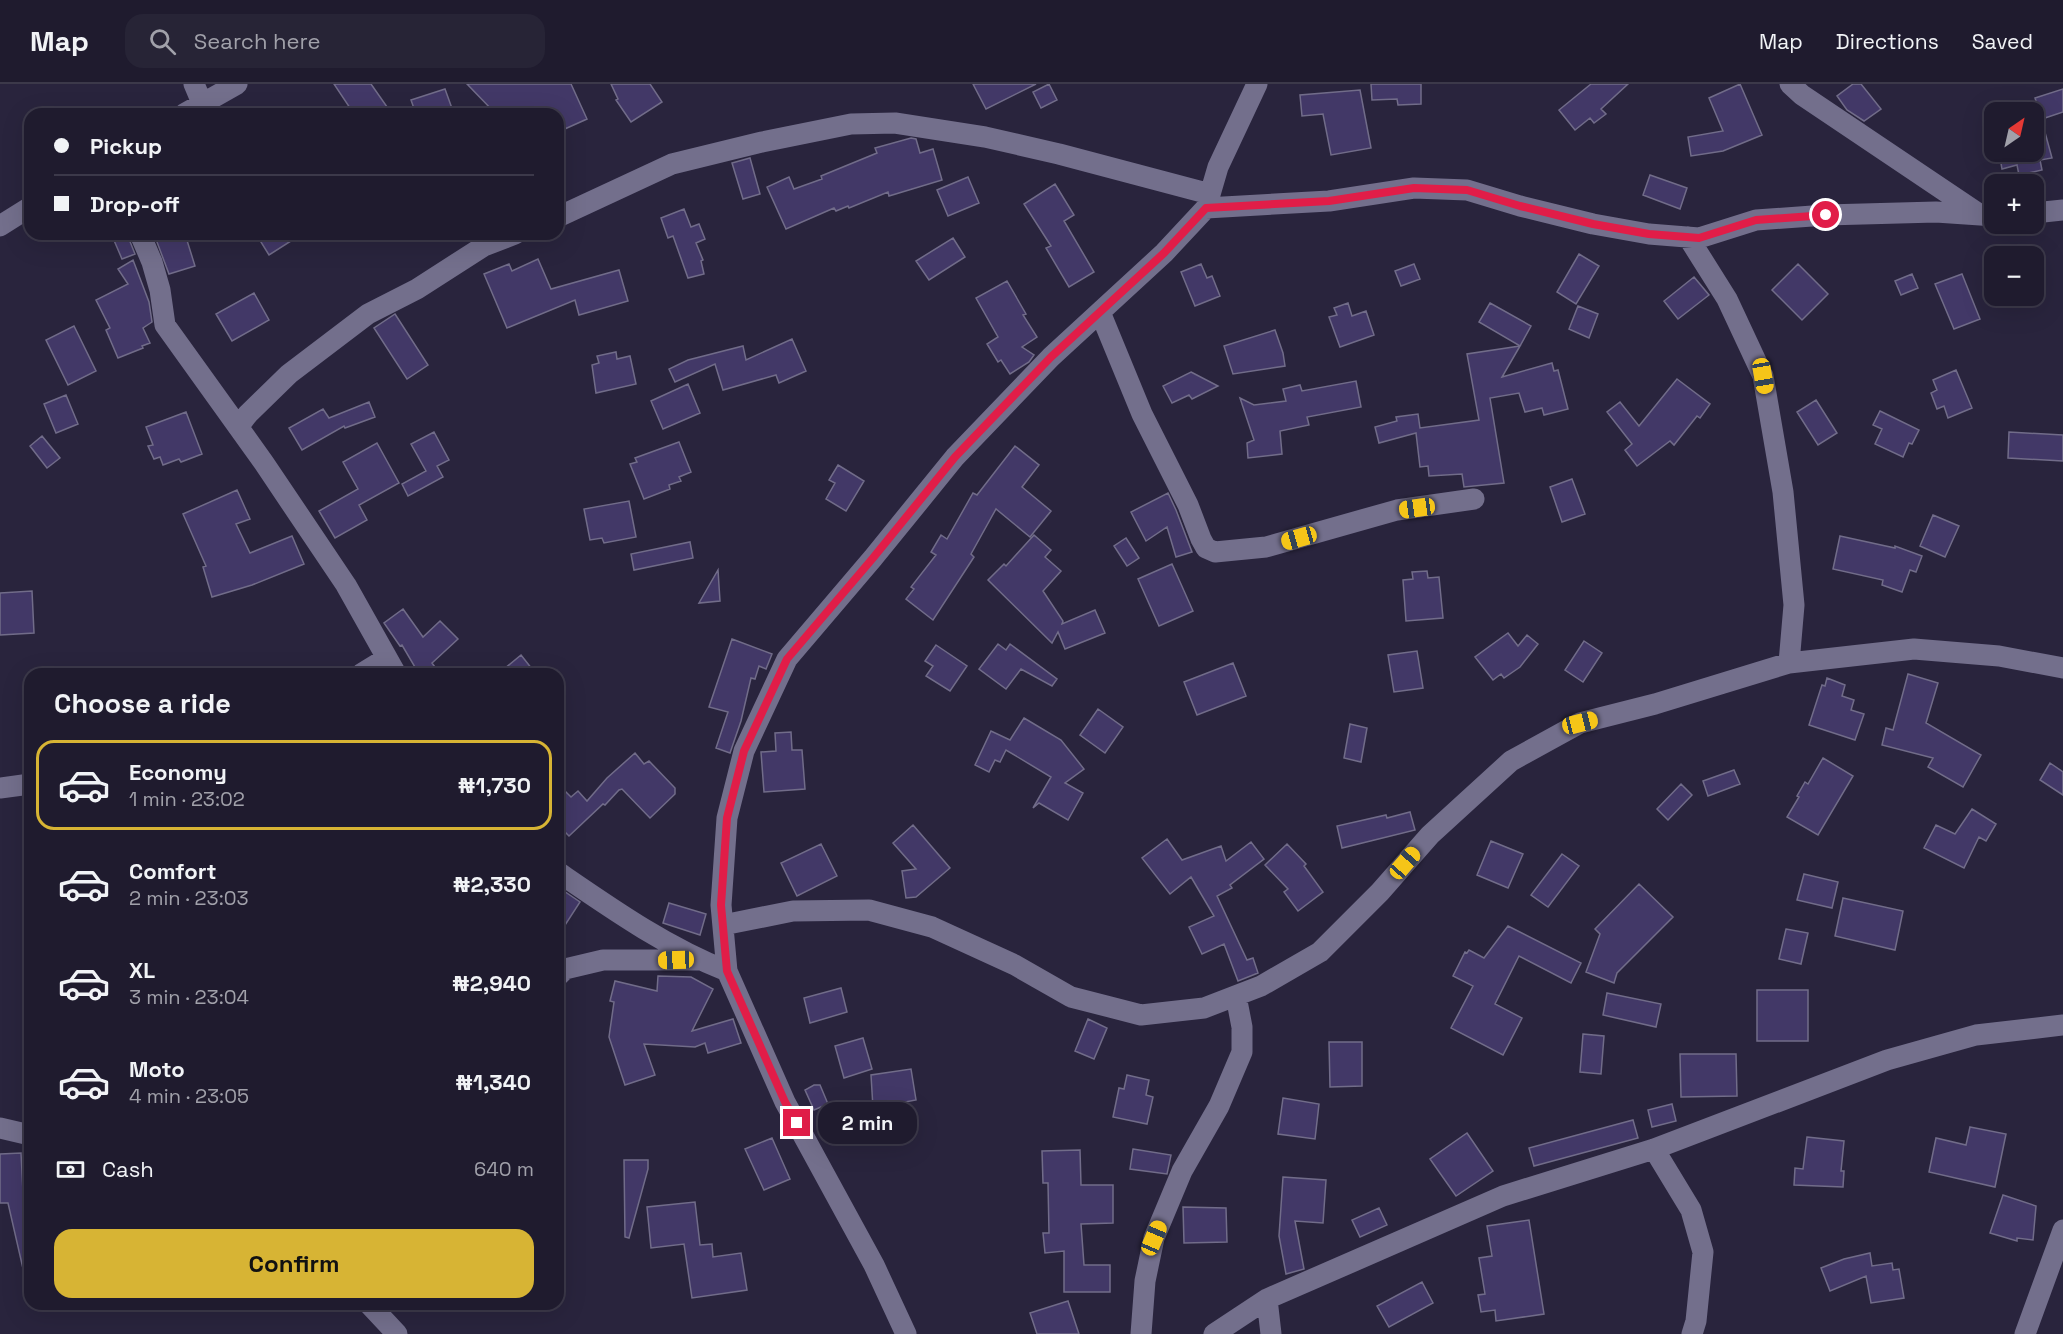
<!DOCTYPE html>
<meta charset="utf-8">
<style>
body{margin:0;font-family:"Space Grotesk",sans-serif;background:#272436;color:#f1f3f6;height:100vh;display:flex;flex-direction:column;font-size:22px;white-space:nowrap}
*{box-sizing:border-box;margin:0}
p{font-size:20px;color:#a1a1aa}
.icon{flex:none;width:33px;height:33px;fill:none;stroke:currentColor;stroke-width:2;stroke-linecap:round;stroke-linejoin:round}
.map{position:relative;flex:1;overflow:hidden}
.side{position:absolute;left:24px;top:584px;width:540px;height:642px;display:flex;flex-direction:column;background:#1f1b2e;border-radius:18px;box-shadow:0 6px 24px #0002,0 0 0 2px #3c394a}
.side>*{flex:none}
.hud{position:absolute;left:24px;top:24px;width:540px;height:132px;border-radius:18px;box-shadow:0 6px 24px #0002,0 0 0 2px #3c394a;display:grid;align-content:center;height:132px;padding:0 30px;background:#1f1b2e}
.needle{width:39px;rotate:34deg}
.tools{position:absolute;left:1984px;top:18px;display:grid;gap:12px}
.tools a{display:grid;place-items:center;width:60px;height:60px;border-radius:12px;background:#1f1b2e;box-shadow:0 6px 24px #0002,0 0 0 2px #3c394a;font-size:30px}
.end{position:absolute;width:27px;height:27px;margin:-14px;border:8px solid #e11d48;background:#fff;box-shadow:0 0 0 3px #fff}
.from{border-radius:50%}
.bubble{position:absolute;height:42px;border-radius:18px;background:#1f1b2e;box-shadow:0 6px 24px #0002,0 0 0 2px #3c394a;font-size:20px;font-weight:700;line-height:42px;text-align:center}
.car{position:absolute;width:18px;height:36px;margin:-18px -9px;border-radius:8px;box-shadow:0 0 4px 2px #0007;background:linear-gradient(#f5c518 24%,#345 0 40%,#f5c518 0 76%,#345 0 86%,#f5c518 0)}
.hud b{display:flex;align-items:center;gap:21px;height:57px;font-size:22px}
.hud b+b{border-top:2px solid #3c394a}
.hud i{width:15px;height:15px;background:#f1f3f6}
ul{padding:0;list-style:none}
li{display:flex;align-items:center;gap:18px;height:90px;margin:0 12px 9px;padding:0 18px;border:3px solid transparent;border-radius:18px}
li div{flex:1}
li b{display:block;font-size:22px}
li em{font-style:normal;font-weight:700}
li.current{border-color:#d7b434}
li>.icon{width:54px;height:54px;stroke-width:1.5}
h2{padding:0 30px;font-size:27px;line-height:72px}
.pay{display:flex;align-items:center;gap:15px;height:66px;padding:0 30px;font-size:22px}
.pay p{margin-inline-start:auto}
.cta{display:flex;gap:12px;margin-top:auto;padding:12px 30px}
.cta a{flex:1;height:69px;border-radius:18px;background:#d7b434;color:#111;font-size:24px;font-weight:700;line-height:69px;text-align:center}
header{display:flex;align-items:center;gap:36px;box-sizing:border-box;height:84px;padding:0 30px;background:#1f1b2e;border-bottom:2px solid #3c394a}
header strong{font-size:28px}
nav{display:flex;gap:33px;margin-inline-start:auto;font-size:21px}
.search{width:420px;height:54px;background:#272436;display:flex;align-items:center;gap:15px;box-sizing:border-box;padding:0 21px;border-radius:18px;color:#a1a1aa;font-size:22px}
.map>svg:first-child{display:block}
.building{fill:#423867;stroke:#716c89;stroke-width:1.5}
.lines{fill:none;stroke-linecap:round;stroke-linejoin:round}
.minor{stroke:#736f8c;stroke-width:21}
.route{stroke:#e11d48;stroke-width:8}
</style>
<header>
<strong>Map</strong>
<div class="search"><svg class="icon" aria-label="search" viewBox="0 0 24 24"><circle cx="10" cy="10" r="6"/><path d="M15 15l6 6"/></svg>Search here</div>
<nav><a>Map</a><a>Directions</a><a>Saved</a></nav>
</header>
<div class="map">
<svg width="2063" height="1250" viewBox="0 0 2063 1250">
<rect width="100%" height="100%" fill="#29243d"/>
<path class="building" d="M334,0H371L392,30H354Z
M467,0H571L587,35L558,48V30H496Z
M611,0H650L662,18L631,38L616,16L618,15Z
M973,0H1036L986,25Z
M1049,0L1057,16L1041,24L1033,8Z
M1371,0H1421V20L1398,21L1397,15L1372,16Z
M1591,0H1628L1601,25L1606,30L1594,39L1590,34L1575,46L1559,26Z
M1740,0L1762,51L1723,67L1691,72L1688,53L1723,47L1709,14Z
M1853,0H1861L1881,25L1864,37L1847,26L1837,12Z
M445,5L454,30H416L411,16Z
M2063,5V28L2042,35L2035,14Z
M1360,6L1371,64L1331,71L1323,30L1302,32L1300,11Z
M2034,30H2040L2052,74L2040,76L2042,86L2019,91L2017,81L2002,85L1999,68H2034Z
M911,54L916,55L920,69L933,65L942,96L889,112L888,108L849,124L848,122L836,127L834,124L786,145L767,103L789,93L794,105L822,95L821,92L877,69L875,64Z
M750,74L760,110L743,115L732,79Z
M1650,91L1687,104L1680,125L1643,111Z
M968,93L979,119L948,132L937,106Z
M1055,100L1074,131L1064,137L1094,188L1069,203L1046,164L1051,162L1024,120Z
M684,125L691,143L699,140L705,155L696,159L703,176L701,177L704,190L688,194L673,152L668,154L661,134Z
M124,150H127L135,170L122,175L113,154Z
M154,150H185L195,182L169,190Z
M256,150H302L269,171Z
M953,154L965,173L929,196L916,177Z
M1579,170L1599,182L1576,220L1557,208Z
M538,175L551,205L619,186L628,217L579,231L575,216L507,244L484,190L509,180L512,187Z
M133,176L149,218L152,238L143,244L150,259L142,262L143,264L118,274L106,246L110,244L96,216L128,200L118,185Z
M1201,180L1207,194L1212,192L1220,212L1195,222L1181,188Z
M1414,180L1420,195L1401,202L1395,187Z
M1798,180L1828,210L1802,236L1772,206Z
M1912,190L1918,204L1901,211L1895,197Z
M1962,190L1980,235L1954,245L1935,200Z
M1694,193L1709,211L1678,235L1664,217Z
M1007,197L1026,230L1023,231L1037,253L1022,263L1034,271L1029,278L1010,290L1001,276L998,278L987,260L998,253L976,214Z
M254,209L269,236L232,257L216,230Z
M1348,219L1352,232L1366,227L1374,251L1340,263L1329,233L1337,231L1334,224Z
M1490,219L1531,242L1520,262L1479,238Z
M1578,222L1598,230L1589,254L1569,245Z
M395,230L428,281L407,295L374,244Z
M74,242L96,287L68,301L46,256Z
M1275,246L1283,269L1285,282L1233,290L1224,262Z
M792,255L806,287L779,299L776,291L723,306L715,280L675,298L669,285L688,276L743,262L746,276Z
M1520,262L1502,293L1552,279L1554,287L1558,286L1568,325L1544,331L1542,324L1525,328L1519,309L1490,314L1504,399L1464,403L1462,390L1429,392L1428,382L1420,383L1416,349L1379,359L1375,343L1397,337L1396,333L1418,330L1420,344L1479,336L1467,270Z
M616,268L617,275L630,272L636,300L596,309L592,281L599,279L597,272Z
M1956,286L1972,324L1948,334L1944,322L1937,325L1931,309L1937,306L1933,296Z
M1191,288L1218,302L1192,315L1189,311L1172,319L1163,302Z
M1677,295L1710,320L1700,334L1697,332L1674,361L1670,357L1637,382L1625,366L1632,360L1607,328L1620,318L1639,342Z
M1356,297L1361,323L1307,333L1309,341L1280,347L1282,370L1248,374L1247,359L1254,356L1240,314L1254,321L1286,317L1283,305L1300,301L1302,307Z
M688,300L700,329L663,345L651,317Z
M66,311L78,340L56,349L44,320Z
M1816,316L1837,349L1818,361L1797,328Z
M369,318L375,333L345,344L344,342L302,366L289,344L323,325L329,334Z
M1880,327L1919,346L1912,360L1909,359L1903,373L1875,360L1882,345L1873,341Z
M186,328L202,370L181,378L179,375L163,381L160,373L154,375L148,362L153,361L146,343Z
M434,348L449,376L437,382L443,393L408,412L402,400L426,387L411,360Z
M2009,348L2063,351V377L2008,374Z
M42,352L60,374L47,384L30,362Z
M679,358L691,388L679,393L681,397L669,401L670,405L644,415L630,380L637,378L635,374Z
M377,359L399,399L359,421L367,436L335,454L319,427L358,405L343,378Z
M1015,362L1039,381L1022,403L1051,427L1030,453L996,425L971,470L974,473L933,536L906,515L914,505L911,503L936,471L931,468L941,451L947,455L973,409L977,411Z
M838,381L864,397L846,427L826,415L835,399L829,396Z
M1572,395L1585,430L1562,438L1550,403Z
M237,406L250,435L236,440L250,469L292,452L304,480L252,501L212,513L203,483L206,482L183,430Z
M1168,409L1176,426L1192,468L1176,473L1167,443L1146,457L1131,428Z
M629,417L636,453L604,459L602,454L590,456L584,425Z
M1933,431L1959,442L1945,473L1920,462Z
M1034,451L1051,466L1045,473L1061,487L1043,507L1063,537L1062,540L1095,526L1105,549L1065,565L1058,548L1052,559L988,496L1004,480L1006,482Z
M1840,452L1895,464V462L1922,472L1916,488L1910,486L1902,508L1882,501L1883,496L1833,485Z
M1126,454L1139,474L1127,482L1114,462Z
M690,458L693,474L634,486L631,470Z
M1172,480L1193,527L1159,542L1138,495Z
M718,486L720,517L699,519Z
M1427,487L1428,494L1439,493L1443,534L1406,537L1403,496L1413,495L1412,488Z
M32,507L34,549L0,551V509Z
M403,525L423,553L440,537L458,555L432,579L440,590H419L402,561L400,562L384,539Z
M1508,549L1518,562L1527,551L1538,560L1520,583L1504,594L1501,590L1493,596L1475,573Z
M732,555L772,570L766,585L759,582L755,595L751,594L741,637L730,669L716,664L728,628L709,623Z
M1584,557L1602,569L1583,598L1565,586Z
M998,560L1006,566L1010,560L1057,595L1052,602L1021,585L1006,605L979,585Z
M936,561L967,582L950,607L926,592L933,582L925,577Z
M1417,567L1423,604L1394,608L1388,571Z
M521,571L536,590H498Z
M1233,579L1246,612L1197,631L1184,598Z
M1908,590L1938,599L1926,639L1981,671L1963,703L1928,683L1933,674L1882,661L1886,644L1893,646Z
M1827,594L1845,601L1842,612L1854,616L1851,626L1864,630L1855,656L1809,641L1822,601L1825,602Z
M1098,625L1123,643L1105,669L1080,651Z
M1024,634L1061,656L1084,685L1065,699L1083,709L1068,736L1039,719L1033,724L1051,693L1006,666L1000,678L995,676L989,688L975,681L991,647L1010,656Z
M1350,640L1367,644L1361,678L1344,674Z
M791,648L792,666H802L805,705L764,708L761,668L776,667L775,649Z
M635,669L644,680L649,677L675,704V710L650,734L622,705L619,706L605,721L603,720L569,752L558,741V700L571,713L578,707L587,717L607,694Z
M1823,674L1853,692L1818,751L1787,733L1799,713L1797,712L1805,698L1808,700Z
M2050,679L2063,688V711L2040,696Z
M1734,686L1740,700L1708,712L1703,697Z
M1681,700L1692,711L1668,736L1657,725Z
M1972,725L1996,740L1986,757L1979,753L1964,784L1924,764L1936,741L1955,750Z
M1410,728L1415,746L1342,764L1337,742L1386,731L1387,734Z
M913,741L950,784L916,813L906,814L902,787L916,785L893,759Z
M1167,755L1182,776L1221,762L1226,777L1251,758L1264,775L1230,801L1232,804L1217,812L1247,876L1253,874L1258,889L1238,897L1224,860L1202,870L1189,843L1214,832L1191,793L1170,810L1142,774Z
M1491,757L1523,770L1508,804L1477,791Z
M821,760L837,792L797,812L781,779Z
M1287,760L1306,780L1304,782L1323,808L1298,827L1284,808L1288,805L1265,781Z
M1562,770L1579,782L1548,823L1531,811Z
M1804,790L1838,798L1832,824L1797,816Z
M1639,800L1673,833L1617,889L1614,899L1586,888L1600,850L1595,845Z
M558,803L580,818L558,852Z
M1843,814L1903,827L1895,866L1835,852Z
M669,819L706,830L700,851L663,839Z
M1508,842L1581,879L1571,899L1519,872L1495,920L1522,934L1503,971L1451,944L1473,902L1453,892L1465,868L1467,869L1469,866L1484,874Z
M1786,845L1808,849L1801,880L1779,875Z
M658,892L691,893L713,905L692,947L733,935L741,959L708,969L705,959L695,963L644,960L655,991L625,1001L609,953L614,918L610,917L615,897L657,907Z
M841,904L847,928L810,939L804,914Z
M1757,906H1808V957H1757Z
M1607,909L1661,920L1656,943L1603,931Z
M1088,935L1107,944L1094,975L1075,967Z
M1583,950L1604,952L1601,990L1580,988Z
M863,954L872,985L844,994L835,962Z
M1329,958H1362V1002L1330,1003Z
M1680,970H1736L1737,1012L1681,1013Z
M911,985L916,1016L873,1024L871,991Z
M1127,991L1149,996L1146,1011L1153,1013L1147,1040L1113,1033L1119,1004L1124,1005Z
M814,1001H820L828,1020L814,1026L805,1006Z
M1283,1014L1319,1020L1315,1055L1278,1050Z
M1672,1020L1676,1037L1652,1043L1648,1026Z
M1633,1036L1638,1054L1534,1082L1529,1064Z
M1970,1043L2006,1050L1995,1103L1929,1088L1936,1054L1966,1061Z
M1467,1049L1493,1087L1456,1112L1430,1075Z
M1807,1053L1844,1057L1841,1087H1844L1843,1103L1794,1101L1795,1084L1803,1085Z
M772,1054L790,1095L764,1106L745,1065Z
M1133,1065L1171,1071L1167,1090L1130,1085Z
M1080,1066L1081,1101H1113V1139L1081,1140L1084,1181H1110V1208H1064V1167L1045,1169L1043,1149H1049L1048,1099H1043L1042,1067Z
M21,1069L24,1127L30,1126V1188L24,1189L8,1119H0V1070Z
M624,1076H648V1085L629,1154L625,1153Z
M1283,1093L1326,1096L1323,1139L1295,1137L1304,1185L1286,1190L1279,1152Z
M2003,1111L2036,1122L2033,1156L2017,1154V1157L1990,1149Z
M695,1118L700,1161L712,1160L713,1173L741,1169L747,1206L692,1214L684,1160L651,1164L647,1123Z
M1183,1123L1226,1124L1227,1158L1184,1159Z
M1379,1124L1387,1141L1360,1153L1352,1136Z
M1529,1136L1544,1230L1496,1237L1495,1226L1481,1228L1478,1211L1485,1210L1479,1174L1492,1172L1487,1142Z
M1870,1169L1872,1182L1892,1179L1893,1186L1899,1185L1904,1214L1871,1219L1866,1192L1830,1207L1821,1184L1844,1175Z
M1422,1198L1433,1219L1389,1243L1377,1222Z
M1068,1217L1079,1250H1037L1030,1229Z"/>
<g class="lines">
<path class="minor" d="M194,0L202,19
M1790,0L1802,11L1979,130
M184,30L237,0
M1206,124L1329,117L1414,104L1467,106L1520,122L1593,140L1649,150L1699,154L1756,136L1826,131L1936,128L1995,132
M2034,129L2063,126
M558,133L672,80L762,58L851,40L895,39L985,53L1059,70L1210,110
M0,142L30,123
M140,150L152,178L160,206L165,241L264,379L346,501L396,590
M1688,153L1727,215L1763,292L1783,408L1794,521L1789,579
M1100,228L1142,330L1188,421L1201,455L1206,464L1215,468L1266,463L1397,426L1474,415
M238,343L248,330L289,290L368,230L417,205L484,162L515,150
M361,590L387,574
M0,704L30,700
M558,788C612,825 666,863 727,887
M723,841L793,827L869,826L932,843L1015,881L1071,913L1141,931L1204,924L1261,902L1320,868L1380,808L1430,751L1511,677L1580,639L1655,620L1789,579L1914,565L1999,572L2063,584
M558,892L565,885L603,876H698
M0,1044L30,1051
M1654,1065L1691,1126L1703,1168L1696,1237L1692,1250
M1267,1215L1271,1250
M369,1220L397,1250
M906,1250L874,1181L785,1018L727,887L721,821L727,734L744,667L787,575L873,474L955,373L1051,273L1164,169L1206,124L1218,83L1257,0
M1141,1250L1145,1197L1154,1154L1182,1087L1219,1022L1242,968V943L1236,912
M1214,1250L1267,1215L1503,1112L1654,1065L1887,976L1976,951L2063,941
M2025,1250L2063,1146"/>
</g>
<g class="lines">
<path class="route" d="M797,1039L785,1018L727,887L721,821L727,734L744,667L787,575L873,474L955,373L1051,273L1164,169L1206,124L1329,117L1414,104L1467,106L1520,122L1593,140L1649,150L1699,154L1756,136L1826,131"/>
</g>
</svg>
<div class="tools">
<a><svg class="needle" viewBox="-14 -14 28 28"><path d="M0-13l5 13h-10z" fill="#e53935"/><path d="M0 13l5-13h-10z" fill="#a1a1aa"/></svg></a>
<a>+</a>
<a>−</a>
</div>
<i class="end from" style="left:1826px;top:131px"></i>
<i class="end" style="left:797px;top:1039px"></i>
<div class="bubble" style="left:818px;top:1018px;width:99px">2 min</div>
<i class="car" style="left:1763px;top:292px;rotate:170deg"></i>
<i class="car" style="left:1417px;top:424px;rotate:262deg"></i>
<i class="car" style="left:1299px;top:454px;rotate:254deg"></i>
<i class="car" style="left:1580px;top:639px;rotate:76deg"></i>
<i class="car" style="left:1405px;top:779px;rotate:41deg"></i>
<i class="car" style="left:676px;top:876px;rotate:268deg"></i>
<i class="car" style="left:1154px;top:1154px;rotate:23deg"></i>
<div class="hud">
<b><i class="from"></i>Pickup</b>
<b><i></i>Drop-off</b>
</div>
<section class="side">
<h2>Choose a ride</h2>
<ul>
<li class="current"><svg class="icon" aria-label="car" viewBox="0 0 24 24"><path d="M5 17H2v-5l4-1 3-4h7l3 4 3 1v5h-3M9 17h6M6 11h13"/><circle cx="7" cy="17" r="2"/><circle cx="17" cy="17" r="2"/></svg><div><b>Economy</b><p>1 min · 23:02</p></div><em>₦1,730</em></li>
<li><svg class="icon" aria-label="car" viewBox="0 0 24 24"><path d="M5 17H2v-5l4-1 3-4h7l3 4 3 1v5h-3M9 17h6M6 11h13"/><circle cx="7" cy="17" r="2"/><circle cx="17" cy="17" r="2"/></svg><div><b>Comfort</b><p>2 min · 23:03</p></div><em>₦2,330</em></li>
<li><svg class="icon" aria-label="car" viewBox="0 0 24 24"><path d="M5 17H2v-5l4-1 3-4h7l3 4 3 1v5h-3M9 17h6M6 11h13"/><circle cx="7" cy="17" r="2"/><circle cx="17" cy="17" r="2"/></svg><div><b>XL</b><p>3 min · 23:04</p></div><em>₦2,940</em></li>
<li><svg class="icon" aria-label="car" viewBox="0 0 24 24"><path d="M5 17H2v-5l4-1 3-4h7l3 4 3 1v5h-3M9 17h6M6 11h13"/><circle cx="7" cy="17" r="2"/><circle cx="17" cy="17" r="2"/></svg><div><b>Moto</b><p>4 min · 23:05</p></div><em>₦1,340</em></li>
</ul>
<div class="pay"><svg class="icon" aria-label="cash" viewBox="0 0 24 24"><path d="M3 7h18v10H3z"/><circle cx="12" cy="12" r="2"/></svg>Cash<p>640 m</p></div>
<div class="cta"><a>Confirm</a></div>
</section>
</div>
